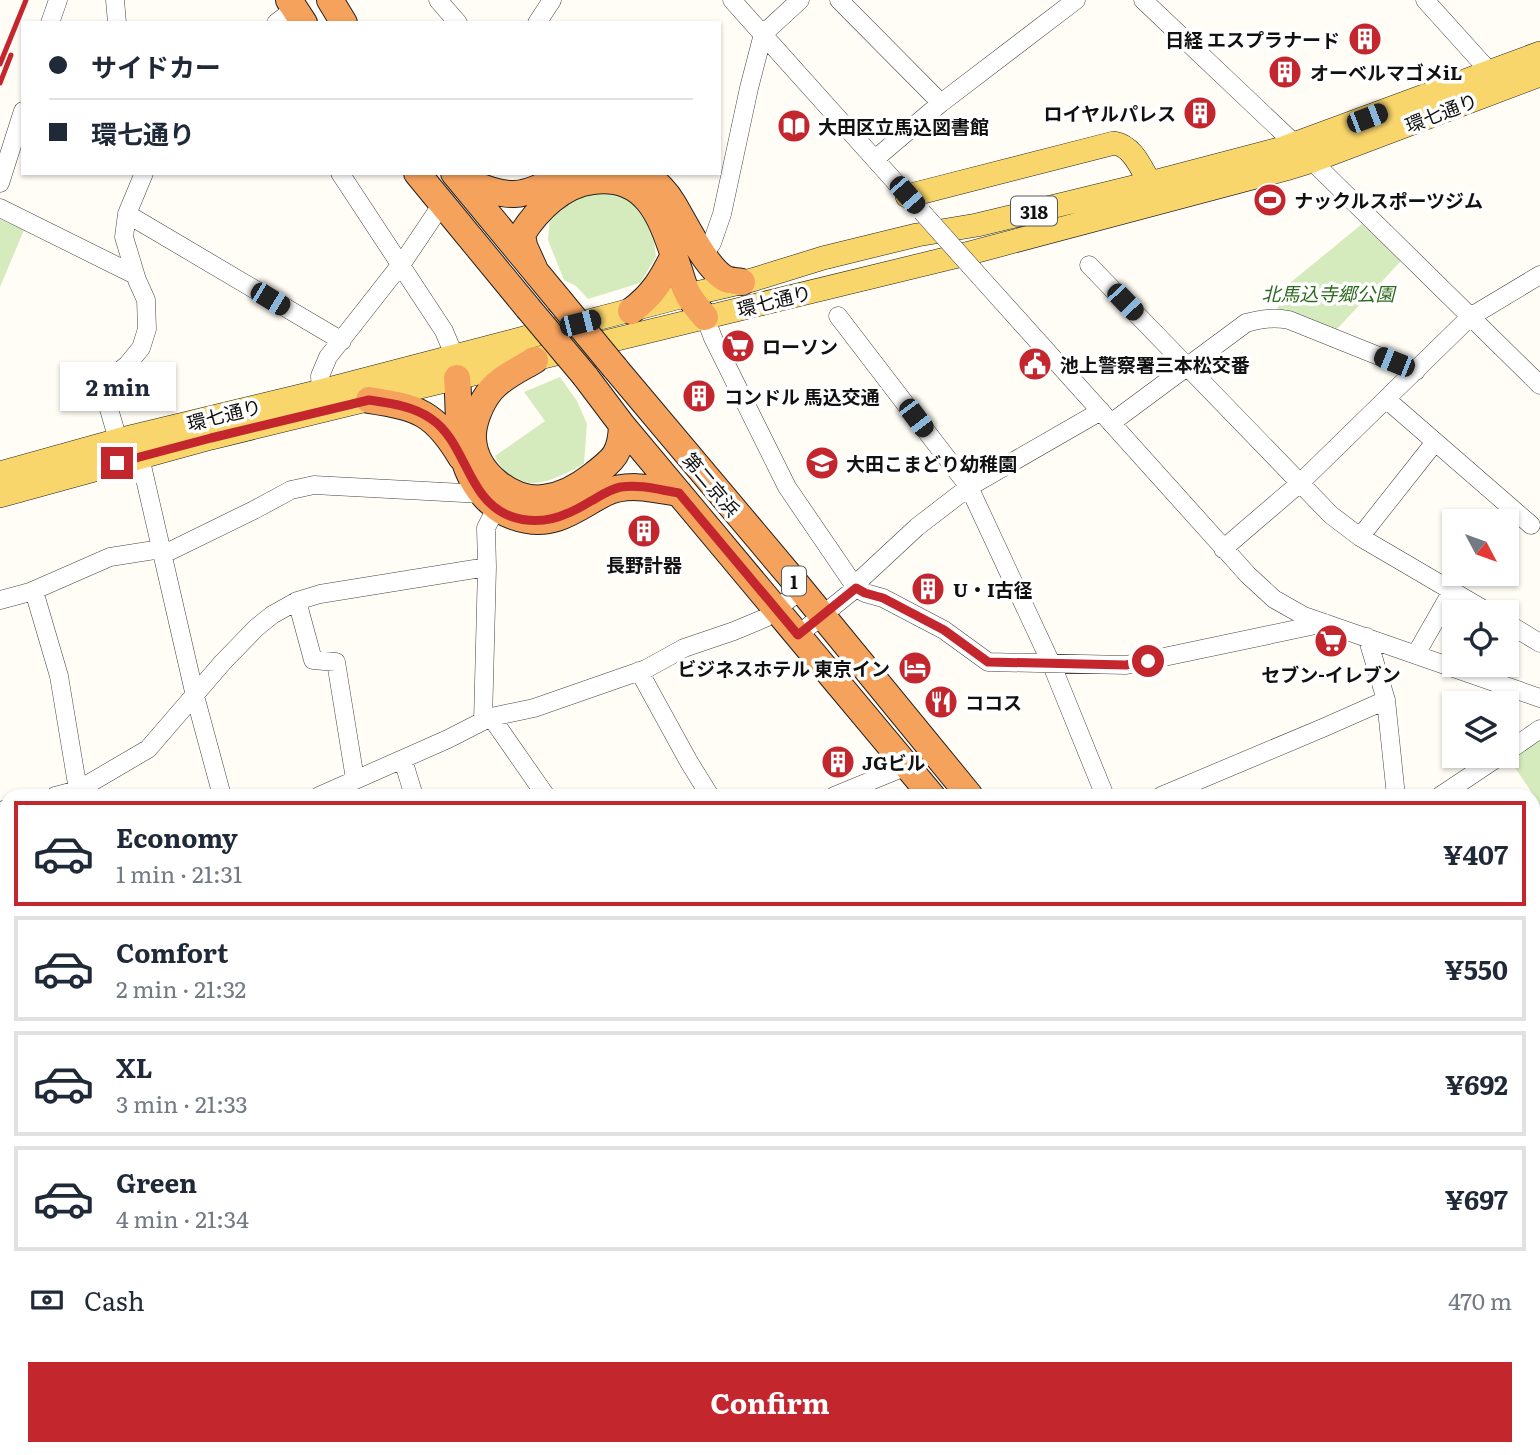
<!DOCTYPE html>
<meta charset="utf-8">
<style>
body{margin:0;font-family:Literata,"Noto Sans JP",serif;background:#f6f6f7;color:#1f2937;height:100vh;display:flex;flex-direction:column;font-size:26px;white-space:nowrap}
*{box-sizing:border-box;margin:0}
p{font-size:23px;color:#747a83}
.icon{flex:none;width:38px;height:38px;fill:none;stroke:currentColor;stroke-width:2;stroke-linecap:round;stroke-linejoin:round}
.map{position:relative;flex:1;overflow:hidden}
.drawer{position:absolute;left:0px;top:789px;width:1540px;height:667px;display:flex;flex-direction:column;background:#fff;border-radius:21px 21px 0 0;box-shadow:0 2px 5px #0004}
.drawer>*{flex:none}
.top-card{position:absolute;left:21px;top:21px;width:700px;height:154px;border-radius:0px;box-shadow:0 2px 5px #0004;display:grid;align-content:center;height:154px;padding:0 28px;background:#fff}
.needle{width:46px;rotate:131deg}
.buttons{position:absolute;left:1442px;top:509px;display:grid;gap:14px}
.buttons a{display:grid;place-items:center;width:77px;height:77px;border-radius:0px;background:#fff;box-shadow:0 2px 5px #0004;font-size:35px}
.end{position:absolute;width:32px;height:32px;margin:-16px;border:9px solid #c4262e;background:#fff;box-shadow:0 0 0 4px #fff}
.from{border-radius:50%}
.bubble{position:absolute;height:49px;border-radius:0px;background:#fff;box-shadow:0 2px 5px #0004;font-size:23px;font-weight:700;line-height:49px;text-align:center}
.car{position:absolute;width:21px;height:42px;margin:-21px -10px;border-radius:9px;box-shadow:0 0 5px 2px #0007;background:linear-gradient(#222 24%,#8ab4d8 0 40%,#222 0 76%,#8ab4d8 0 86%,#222 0)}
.top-card b{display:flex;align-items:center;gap:24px;height:66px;font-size:26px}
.top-card b+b{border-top:2px solid #e0e1e3}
.top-card i{width:18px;height:18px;background:#1f2937}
ul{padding:12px 0 0;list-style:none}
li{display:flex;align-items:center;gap:21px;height:105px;margin:0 14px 10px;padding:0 14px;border:4px solid #e0e1e3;border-radius:0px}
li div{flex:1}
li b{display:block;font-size:26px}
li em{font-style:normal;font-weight:700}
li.on{border-color:#c4262e}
li>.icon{width:63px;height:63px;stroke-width:1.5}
.pay{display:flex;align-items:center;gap:18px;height:77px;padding:0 28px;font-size:26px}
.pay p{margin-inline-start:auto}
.action{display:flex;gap:14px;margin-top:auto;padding:14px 28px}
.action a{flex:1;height:80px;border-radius:0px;background:#c4262e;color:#fff;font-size:28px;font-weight:700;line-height:80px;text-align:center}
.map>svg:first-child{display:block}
.green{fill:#d5ebbd}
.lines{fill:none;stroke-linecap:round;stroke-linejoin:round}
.minor-casing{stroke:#444;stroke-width:19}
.major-casing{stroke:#222;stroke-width:24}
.highway-casing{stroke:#222;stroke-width:28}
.minor{stroke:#fff;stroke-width:18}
.major{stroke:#f9d66b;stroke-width:23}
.highway{stroke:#f5a25d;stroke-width:26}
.rail{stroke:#c4262e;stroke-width:5}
.minor-bridge-casing{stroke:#444;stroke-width:19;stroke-linecap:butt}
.highway-bridge-casing{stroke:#222;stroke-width:28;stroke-linecap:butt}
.minor-bridge{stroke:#fff;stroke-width:18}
.highway-bridge{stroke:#f5a25d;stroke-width:26}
.route{stroke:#c4262e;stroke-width:9}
.labels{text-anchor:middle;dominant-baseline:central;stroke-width:7;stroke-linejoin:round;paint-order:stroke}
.shield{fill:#fff;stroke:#585858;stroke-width:2}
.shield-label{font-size:18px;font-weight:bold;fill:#111}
.poi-label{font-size:19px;font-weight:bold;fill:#111;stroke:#fff;text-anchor:start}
.street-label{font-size:19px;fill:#111;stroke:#fff}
.park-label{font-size:19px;font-style:italic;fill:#2f6b1f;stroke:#fff}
</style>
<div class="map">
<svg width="1540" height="1455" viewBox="0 0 1540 1455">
<rect width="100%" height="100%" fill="#fffdf5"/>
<path class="green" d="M587,191L626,194L652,224L656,257L640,283L588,299L576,286L564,280L548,240L550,216Z
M0,219L24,230L0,287Z
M1362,224L1401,261L1336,330L1277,308L1289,293L1285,287Z
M560,377L577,401L587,424L584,464C558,477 529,496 504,470C500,466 497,460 495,456L545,421L524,392Z
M1540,739V805L1508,757Z"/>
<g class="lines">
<defs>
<path id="minor" d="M115,0L117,23
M438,0L458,23
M732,0L915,204
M839,0L941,103
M1143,0L1296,145
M1425,0L1490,72
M50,23L58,0
M276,23L294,9
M537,23L552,0
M875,159L941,103L1076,0
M1312,161L1540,385
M340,173L444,331L454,355L455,367
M0,183L23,111
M0,208L135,275
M127,214L342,341
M704,254L712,243L722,214L749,88L763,34L800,0
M1089,265L1331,515L1360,537L1488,612
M980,277L1248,575L1274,599L1304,616L1540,698
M838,316L969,487L1051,663L1105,796
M705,317L713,338L787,487L856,588L865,593L883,598L944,630L988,662L1126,665L1325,623
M321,391L320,376L328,357L405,259L442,204
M1386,399L1531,525
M1111,423L1246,323C1261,319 1273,317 1289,320L1416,371
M118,440L102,385L127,365L141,348L147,329L146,300L137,280L124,237L127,214L144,173
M140,457L195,696L222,796
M1360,537L1435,442
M1223,549L1300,483L1470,317L1540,275
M162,555L254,510L291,490L314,485L482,494L487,489
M34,591L59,676L78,790
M0,600L30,592L110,557L161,549
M297,601L313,660L336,662L355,779
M1507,623L1540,643
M798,635L856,588L860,580L917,527L969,487L1101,411
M1367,637L1386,700L1396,796
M1416,654L1452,591
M639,671L689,762L710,796
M491,717L546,796
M483,721L487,567L486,528L500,500
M1507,752L1540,729
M403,760L414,796
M55,796L78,790L148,749L223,662L256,628L272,615L297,601L320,594L487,567
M319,796L448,739L491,717L534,708L646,669L684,648L734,631L765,618L801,590
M834,796L907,766
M1161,796L1325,727L1386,700
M1440,796L1500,756
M0,811L7,809
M1533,934L1540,930
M0,1034L7,1028
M1533,1108L1540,1127
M0,1223L7,1219
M1533,1251L1540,1245
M0,1379L7,1374
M0,1391L7,1401
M40,1449L45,1455
M181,1449L187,1455
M627,1449L632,1455
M790,1449L802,1455
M997,1449L999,1455
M1167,1449L1171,1455
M96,1455L102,1449
M437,1455L446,1449
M853,1455L861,1449"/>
<path id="major" d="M907,196L1114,143C1133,146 1141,168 1150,183
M0,473L118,440L321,391L688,295L752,280L823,258L917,235L977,225L1150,183L1283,148L1540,53
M0,496L211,438L966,254L1286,169L1312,161L1540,75"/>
<path id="highway" d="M289,0L304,23
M330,0L344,23
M417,173L528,308
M454,173L559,300
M645,173C655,182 665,190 672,202C684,221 706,269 726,279C731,281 738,281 742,282
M461,179C509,199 520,201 565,173
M534,268L524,246L522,234C537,210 563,184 593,181C652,174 663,225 679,270C682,279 684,288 689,296C693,303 699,310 705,317
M631,311C653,295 662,279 674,255
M535,360C520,369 502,377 491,390C481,402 472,423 473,439C475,472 511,502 544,498C561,496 578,487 592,476C614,459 621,454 622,425
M615,368L790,576L970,796
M585,376L622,425L932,796
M457,378C461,423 453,465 488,500C495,506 501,512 510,515C525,521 542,523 557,518C575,512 589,501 605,493C628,482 655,489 679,493
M369,400C419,408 434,412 461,457
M1469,1449L1473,1455
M1510,1449L1515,1455"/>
</defs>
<use href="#minor" class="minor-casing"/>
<use href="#major" class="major-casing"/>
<use href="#highway" class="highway-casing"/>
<use href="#minor" class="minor"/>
<use href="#major" class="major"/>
<use href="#highway" class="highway"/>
<path class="rail" d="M0,64L26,0
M0,83L11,55"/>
<defs>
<path id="minor-bridge" d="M922,212L980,277"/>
<path id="highway-bridge" d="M559,300L615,368
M528,308L585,376"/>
</defs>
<use href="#minor-bridge" class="minor-bridge-casing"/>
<use href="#highway-bridge" class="highway-bridge-casing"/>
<use href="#minor-bridge" class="minor-bridge"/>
<use href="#highway-bridge" class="highway-bridge"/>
</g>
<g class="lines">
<path class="route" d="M117,463L211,438L369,400C389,403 413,406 430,418C467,442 466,499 510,516C540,527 565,517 591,501C600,496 610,489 621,487C640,484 660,490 679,493L798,635L856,588L865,593L883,598L944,630L988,662L1126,665L1148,661"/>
</g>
<defs>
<symbol id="building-disc" viewBox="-11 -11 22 22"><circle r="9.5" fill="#c4262e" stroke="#fff"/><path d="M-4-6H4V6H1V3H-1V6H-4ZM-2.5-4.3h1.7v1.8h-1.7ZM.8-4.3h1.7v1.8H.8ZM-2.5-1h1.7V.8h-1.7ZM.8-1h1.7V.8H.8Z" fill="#fff"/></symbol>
<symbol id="library-disc" viewBox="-11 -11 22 22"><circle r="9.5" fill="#c4262e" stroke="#fff"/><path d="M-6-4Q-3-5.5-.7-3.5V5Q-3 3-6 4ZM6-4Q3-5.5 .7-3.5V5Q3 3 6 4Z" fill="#fff"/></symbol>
<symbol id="stadium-disc" viewBox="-11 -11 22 22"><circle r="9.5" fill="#c4262e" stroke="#fff"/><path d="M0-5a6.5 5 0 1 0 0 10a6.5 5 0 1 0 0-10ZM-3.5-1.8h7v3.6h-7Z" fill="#fff"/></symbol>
<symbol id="supermarket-disc" viewBox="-11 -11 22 22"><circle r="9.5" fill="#c4262e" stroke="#fff"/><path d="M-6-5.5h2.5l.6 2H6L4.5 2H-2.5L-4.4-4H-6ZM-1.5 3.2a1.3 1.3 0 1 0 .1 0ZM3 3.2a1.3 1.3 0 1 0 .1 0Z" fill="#fff"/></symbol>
<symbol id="civic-disc" viewBox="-11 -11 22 22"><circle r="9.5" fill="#c4262e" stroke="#fff"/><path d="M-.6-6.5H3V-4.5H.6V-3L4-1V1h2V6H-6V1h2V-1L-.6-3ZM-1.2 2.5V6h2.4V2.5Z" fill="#fff"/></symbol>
<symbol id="school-disc" viewBox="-11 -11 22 22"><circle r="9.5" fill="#c4262e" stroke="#fff"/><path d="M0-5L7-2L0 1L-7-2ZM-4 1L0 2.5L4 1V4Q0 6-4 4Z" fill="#fff"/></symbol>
<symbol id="hotel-disc" viewBox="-11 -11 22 22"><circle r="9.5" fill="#c4262e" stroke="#fff"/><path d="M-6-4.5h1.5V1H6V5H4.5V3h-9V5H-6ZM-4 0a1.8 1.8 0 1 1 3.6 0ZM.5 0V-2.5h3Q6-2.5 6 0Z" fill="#fff"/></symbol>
<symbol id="restaurant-disc" viewBox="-11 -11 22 22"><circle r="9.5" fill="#c4262e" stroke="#fff"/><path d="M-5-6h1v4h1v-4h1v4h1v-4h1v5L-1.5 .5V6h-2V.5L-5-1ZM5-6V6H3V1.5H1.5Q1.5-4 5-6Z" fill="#fff"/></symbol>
</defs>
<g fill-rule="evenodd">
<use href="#building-disc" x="1346" y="20" width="38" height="38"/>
<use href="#building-disc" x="1266" y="53" width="38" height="38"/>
<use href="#building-disc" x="1181" y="94" width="38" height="38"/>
<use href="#library-disc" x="775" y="107" width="38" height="38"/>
<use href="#stadium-disc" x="1251" y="181" width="38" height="38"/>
<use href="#supermarket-disc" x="719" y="327" width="38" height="38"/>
<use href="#civic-disc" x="1016" y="345" width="38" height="38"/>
<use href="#building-disc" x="680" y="377" width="38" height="38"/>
<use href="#school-disc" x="803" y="444" width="38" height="38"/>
<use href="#building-disc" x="625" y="512" width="38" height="38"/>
<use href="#building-disc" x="909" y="570" width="38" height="38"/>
<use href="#supermarket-disc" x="1312" y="622" width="38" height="38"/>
<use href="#hotel-disc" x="896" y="649" width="38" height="38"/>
<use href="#restaurant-disc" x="922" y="683" width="38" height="38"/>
<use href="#building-disc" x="819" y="743" width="38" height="38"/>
</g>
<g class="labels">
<g class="shield">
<rect x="1011" y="196.5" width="46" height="29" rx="5"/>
<rect x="782" y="566.5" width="24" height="29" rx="5"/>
</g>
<g class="shield-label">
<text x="1034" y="211">318</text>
<text x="794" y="581">1</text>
</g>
<g class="poi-label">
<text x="1340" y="39" text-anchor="end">日経 エスプラナード</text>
<text x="1310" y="72">オーベルマゴメiL</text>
<text x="1176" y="113" text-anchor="end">ロイヤルパレス</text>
<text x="818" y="126">大田区立馬込図書館</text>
<text x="1294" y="200">ナックルスポーツジム</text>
<text x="762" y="346">ローソン</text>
<text x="1060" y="364">池上警察署三本松交番</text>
<text x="724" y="396">コンドル 馬込交通</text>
<text x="846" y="463">大田こまどり幼稚園</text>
<text x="644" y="564" text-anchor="middle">長野計器</text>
<text x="953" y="589">U・I古径</text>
<text x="890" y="668" text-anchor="end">ビジネスホテル 東京イン</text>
<text x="1331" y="674" text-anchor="middle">セブン-イレブン</text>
<text x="965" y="702">ココス</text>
<text x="862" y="762">JGビル</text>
</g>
<g class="street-label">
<text transform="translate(1441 112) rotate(-21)">環七通り</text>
<text transform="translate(774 300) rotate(-14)">環七通り</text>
<text transform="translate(224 414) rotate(-14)">環七通り</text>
<text transform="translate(712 484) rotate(50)">第二京浜</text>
</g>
<g class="park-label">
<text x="1328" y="293">北馬込寺郷公園</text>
</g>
</g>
</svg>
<div class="buttons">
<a><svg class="needle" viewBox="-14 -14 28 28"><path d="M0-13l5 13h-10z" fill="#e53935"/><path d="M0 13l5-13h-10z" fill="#747a83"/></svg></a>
<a><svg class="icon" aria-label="locate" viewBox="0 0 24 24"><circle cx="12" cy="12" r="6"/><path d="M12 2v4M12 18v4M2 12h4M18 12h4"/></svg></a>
<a><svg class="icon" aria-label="layers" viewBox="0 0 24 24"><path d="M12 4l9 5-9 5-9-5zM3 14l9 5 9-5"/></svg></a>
</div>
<i class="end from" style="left:1148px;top:661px"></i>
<i class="end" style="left:117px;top:463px"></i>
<div class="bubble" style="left:60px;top:362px;width:116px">2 min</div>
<i class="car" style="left:1367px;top:118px;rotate:69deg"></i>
<i class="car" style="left:907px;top:195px;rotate:139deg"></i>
<i class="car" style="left:270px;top:299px;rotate:121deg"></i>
<i class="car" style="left:1125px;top:302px;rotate:136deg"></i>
<i class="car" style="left:580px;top:323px;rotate:76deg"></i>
<i class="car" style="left:1394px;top:362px;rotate:292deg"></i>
<i class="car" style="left:916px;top:418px;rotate:143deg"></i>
<div class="top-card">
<b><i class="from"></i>サイドカー</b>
<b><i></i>環七通り</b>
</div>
<section class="drawer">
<ul>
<li class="on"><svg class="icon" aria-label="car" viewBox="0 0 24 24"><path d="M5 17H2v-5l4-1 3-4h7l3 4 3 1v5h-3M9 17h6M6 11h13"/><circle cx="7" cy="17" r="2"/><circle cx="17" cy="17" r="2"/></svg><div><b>Economy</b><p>1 min · 21:31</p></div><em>¥407</em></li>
<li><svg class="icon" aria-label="car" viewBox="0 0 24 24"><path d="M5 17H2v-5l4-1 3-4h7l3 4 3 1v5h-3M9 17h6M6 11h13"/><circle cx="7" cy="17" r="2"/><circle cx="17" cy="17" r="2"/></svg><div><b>Comfort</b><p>2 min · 21:32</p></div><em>¥550</em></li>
<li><svg class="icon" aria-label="car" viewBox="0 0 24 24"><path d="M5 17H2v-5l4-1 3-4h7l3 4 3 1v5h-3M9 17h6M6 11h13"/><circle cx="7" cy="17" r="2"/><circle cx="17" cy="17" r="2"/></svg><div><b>XL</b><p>3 min · 21:33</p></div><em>¥692</em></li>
<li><svg class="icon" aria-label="car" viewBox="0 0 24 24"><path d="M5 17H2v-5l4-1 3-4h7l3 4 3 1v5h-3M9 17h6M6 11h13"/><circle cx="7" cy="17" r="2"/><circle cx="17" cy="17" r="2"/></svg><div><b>Green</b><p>4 min · 21:34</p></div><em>¥697</em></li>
</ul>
<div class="pay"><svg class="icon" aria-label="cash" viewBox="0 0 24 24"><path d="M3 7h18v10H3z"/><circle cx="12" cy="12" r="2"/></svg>Cash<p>470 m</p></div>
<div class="action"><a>Confirm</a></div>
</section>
</div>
